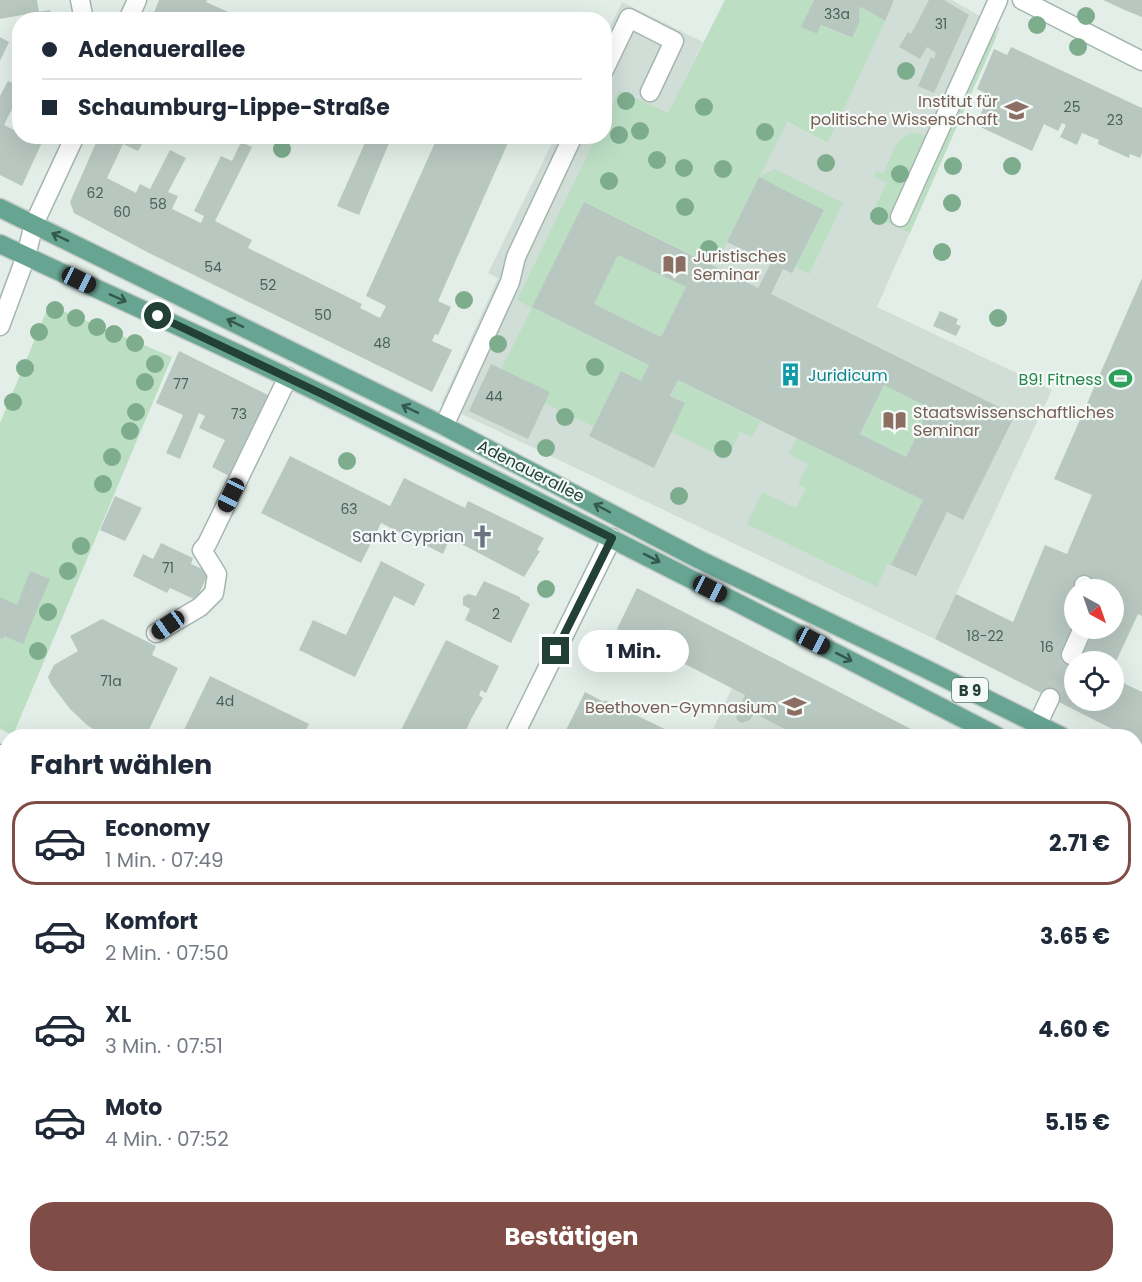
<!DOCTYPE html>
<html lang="de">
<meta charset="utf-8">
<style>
body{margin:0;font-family:Poppins,sans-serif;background:#f6f6f7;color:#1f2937;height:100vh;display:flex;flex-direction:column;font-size:22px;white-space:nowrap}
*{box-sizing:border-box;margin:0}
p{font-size:20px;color:#747a83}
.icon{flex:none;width:33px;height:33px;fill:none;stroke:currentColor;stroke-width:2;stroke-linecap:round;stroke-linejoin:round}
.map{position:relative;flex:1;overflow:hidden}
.panel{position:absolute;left:0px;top:729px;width:1143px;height:554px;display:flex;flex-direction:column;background:#fff;border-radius:24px 24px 0 0;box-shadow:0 6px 24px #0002}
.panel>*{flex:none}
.guide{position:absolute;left:12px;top:12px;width:600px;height:132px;border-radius:24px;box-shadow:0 6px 24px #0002;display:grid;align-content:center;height:132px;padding:0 30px;background:#fff}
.needle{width:39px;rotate:140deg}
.buttons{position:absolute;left:1064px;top:579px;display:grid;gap:12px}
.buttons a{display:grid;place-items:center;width:60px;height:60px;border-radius:50%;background:#fff;box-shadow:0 6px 24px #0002;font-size:30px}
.end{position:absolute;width:27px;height:27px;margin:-14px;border:8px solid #224036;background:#fff;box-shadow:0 0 0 3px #fff}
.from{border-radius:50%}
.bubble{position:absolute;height:42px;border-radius:21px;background:#fff;box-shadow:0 6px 24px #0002;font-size:20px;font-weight:700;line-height:42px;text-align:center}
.car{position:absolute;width:18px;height:36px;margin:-18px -9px;border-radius:8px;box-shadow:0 0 4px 2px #0007;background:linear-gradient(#222 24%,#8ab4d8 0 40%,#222 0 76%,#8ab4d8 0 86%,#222 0)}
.guide b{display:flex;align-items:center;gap:21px;height:57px;font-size:22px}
.guide b+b{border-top:2px solid #e0e1e3}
.guide i{width:15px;height:15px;background:#1f2937}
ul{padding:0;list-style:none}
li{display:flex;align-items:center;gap:18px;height:84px;margin:0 12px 9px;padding:0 18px;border:3px solid transparent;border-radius:24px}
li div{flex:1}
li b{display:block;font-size:22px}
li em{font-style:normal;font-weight:700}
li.current{border-color:#804d46}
li>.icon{width:54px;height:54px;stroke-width:1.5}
h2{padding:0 30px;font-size:27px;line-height:72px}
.button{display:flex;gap:12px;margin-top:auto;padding:12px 30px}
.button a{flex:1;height:69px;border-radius:24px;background:#804d46;color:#fff;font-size:24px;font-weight:700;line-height:69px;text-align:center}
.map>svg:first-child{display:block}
.built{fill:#d1ddd7}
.green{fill:#bcdfc4}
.water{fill:#8accd4}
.building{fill:#b8c8c1;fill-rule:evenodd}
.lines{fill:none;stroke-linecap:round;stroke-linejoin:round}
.minor-tunnel{stroke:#bccbc4;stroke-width:18;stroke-dasharray:18 9;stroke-linecap:butt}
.minor-casing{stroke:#a5b6af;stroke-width:21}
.major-casing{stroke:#c1cac7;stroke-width:21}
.minor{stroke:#fff;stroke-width:18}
.major{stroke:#67a492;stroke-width:18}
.tree{fill:#7ead8e}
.oneway{stroke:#33594d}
.route{stroke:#224036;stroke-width:8}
.labels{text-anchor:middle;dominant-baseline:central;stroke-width:4.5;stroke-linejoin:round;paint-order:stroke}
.number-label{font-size:14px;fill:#486259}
.shield{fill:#f4faf7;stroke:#617870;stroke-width:1.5}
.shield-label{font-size:15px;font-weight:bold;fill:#224036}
.education-label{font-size:16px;fill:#785e54;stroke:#f4faf7;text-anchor:end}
.culture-label{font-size:16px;fill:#0d838f;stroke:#f4faf7;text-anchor:start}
.leisure-label{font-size:16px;fill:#27864d;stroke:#f4faf7;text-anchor:end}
.street-label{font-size:16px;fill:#224036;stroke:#f4faf7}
.worship-label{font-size:16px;fill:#5b616d;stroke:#f4faf7;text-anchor:end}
</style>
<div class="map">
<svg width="1142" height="1282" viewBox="0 0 1142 1282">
<rect width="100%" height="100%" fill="#e3eee8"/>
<path class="built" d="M894,0H952L1000,28L877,307L1052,390L935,639L441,404L498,278L488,273L555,137L604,136L605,37L622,2L703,42L668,114L726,92L828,143Z
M750,648L910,731L922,736H710Z
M1136,841L1142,845V1147L1136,1159Z"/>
<path class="green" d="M725,0H814L802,27L817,34L821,25L851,38L860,21L859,11L861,7L885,21L828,143L787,122L760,176L775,169L843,203L809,274L795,267L824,210L759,178L715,266L584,202L532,307L649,365L641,381L594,427L545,403L550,392L501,369L532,308L517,300L596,137L604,136L605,120L619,90L668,113Z
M993,34L997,35L910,233L871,215L887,183L874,176L877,171L883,174C893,153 899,124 927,136L891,213L910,221Z
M618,255L686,287L661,337L594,304Z
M49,305L172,357L13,735L0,729V423Z
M678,380L761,421L752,437L740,432L727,459L671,432L685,403L671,396Z
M884,385L930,408L906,457L860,434Z
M797,438L923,500L891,565L887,564L877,587L747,524L762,492L796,508L806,488L798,484L808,464L789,454Z
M1136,860L1142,864V972L1136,983Z"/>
<path class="water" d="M0,868L8,872V1275H776L789,1282H0Z"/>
<path class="building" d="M0,0H37L39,12L0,19Z
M159,0H207L206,2L246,20H151Z
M814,0H894L885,21L861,7L859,11L860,21L852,38L821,25L817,34L801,27Z
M929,0H944L969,15L934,93L918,86L931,57L934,59L936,53L927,47L920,59L899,47L908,32L911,34Z
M1103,0H1142V17L1127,11Z
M50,10L51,20H35L38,12Z
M0,37L9,42L0,61Z
M1011,47L1142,108V153L1140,158L1130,154L1129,158L1098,144L1099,140L1082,133L1077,145L1060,137L1066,125L1062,123L1058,131L1044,124L1032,151L976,125L989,95L977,89L994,49L1007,55Z
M8,81L20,86V93L4,125L18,132L20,129V136H45L22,186L0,175V96Z
M99,136H139L145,139L138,151L123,144L107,178L136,193L140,184L150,189L170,150L186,158L168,192L178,196L172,209L201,223L204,216L194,211L221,156L232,161L241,142L252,147L215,221L252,240L248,248L362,304L360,308L380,318L386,306L366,296L438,136H511L438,301L451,307L438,335L435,334L432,341L452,350L432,392L149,253L74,213L70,202Z
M368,136H392L359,215L337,206Z
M759,177L824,210L792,273L783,269L771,294L1015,415L963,520L947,512L916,576L891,565L923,500L678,380L670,396L685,403L654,468L589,436L621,371L641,381L649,365L532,307L584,202L758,288L771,263L727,242ZM618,255L686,287L661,337L594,304ZM884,385L930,408L906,457L860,434Z
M1142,278V616L1138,614L1113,668V662H1074V700H1113V678L1142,692V744L1136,741V736H1126L935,639L956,594L1013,622L1045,545L1067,554L1092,495L1054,479ZM1074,590H1113V628H1095L1080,659L1062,651L1074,624Z
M940,311L958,319L956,324L961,326L956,336L933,326Z
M179,351L268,395L229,476L212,467L225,440L199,428L205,416L199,413L180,459L166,453L183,415L156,403Z
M491,364L550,392L528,439L469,411Z
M290,456L390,506L404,478L465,508L468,501L544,538L537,550L540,551L524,577L450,538L443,554L381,523L361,563L261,513Z
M115,496L142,508L125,541L100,530Z
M161,543L193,558L191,564L209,572L196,600L170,588L167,593L133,576L143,554L153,559Z
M381,561L425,584L414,606L394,596L355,677L299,650L313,620L346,635Z
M30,571L50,579L23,644L4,636L3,639L0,638V597L17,605Z
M484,581L520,597V599L530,604L511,643L465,620L470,609L463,605V597L468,594L476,596Z
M637,588L911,729L922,736H781L785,729L754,713L750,720L742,723L737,720L736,714L745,695L617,629Z
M102,619L156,646L152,655L178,668L146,736H104L87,725L70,709L51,684L48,677L54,665L78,651L70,636Z
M446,640L499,666L486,693L481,690L480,693L479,695L483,698L470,721L464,736H398Z
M210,676L309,724L303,736H181Z
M585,692L604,702L605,700L679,736H563Z
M1136,1034L1142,1037V1093L1136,1105Z
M1142,1191V1282H1093L1097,1275H1136V1203Z"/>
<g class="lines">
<path class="minor-tunnel" d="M1050,698L1071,655"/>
<defs>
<path id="minor" d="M80,0L84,20
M1022,0L1142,61
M128,20L137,0
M604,70L629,18L674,41L650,92
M900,217L998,0
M0,326L26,256L34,224L75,136
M444,426L510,282L516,257L573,136
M1084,585L1085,590
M156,633L200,607L214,593L217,574L202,550L207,544L288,377
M1071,655L1083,628
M1037,725L1050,698
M514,736L612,538
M0,754L8,758
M971,1275L983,1282"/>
<path id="major" d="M0,208L444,426L700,560L922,667L1061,736
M0,244C108,295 217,342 324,395C550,506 774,621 997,736
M1136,772L1142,775
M1136,808L1142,811"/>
</defs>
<use href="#minor" class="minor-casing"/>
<use href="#major" class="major-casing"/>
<use href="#minor" class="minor"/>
<use href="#major" class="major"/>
</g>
<g class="tree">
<circle cx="1086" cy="16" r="9"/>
<circle cx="1037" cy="25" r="9"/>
<circle cx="1078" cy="47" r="9"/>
<circle cx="906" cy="71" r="9"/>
<circle cx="626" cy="101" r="9"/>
<circle cx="704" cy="107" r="9"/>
<circle cx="640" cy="131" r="9"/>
<circle cx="765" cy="132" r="9"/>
<circle cx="619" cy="135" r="9"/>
<circle cx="282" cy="149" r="9"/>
<circle cx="657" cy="160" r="9"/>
<circle cx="826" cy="163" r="9"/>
<circle cx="953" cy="166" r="9"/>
<circle cx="1012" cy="166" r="9"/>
<circle cx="684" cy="168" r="9"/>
<circle cx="723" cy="169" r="9"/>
<circle cx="900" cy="174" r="9"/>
<circle cx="609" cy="181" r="9"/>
<circle cx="952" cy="203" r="9"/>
<circle cx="685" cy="207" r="9"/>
<circle cx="879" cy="216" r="9"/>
<circle cx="709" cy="249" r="9"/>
<circle cx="942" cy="252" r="9"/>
<circle cx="464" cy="300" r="9"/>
<circle cx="55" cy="310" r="9"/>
<circle cx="76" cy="318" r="9"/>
<circle cx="998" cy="318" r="9"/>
<circle cx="97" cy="327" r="9"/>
<circle cx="39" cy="332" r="9"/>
<circle cx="114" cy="334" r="9"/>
<circle cx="135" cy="343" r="9"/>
<circle cx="498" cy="344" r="9"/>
<circle cx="155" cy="364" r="9"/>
<circle cx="595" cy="367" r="9"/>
<circle cx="25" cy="368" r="9"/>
<circle cx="145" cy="382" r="9"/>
<circle cx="13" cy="402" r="9"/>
<circle cx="136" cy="412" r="9"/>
<circle cx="565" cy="417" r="9"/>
<circle cx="130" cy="431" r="9"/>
<circle cx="546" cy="448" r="9"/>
<circle cx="723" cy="449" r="9"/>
<circle cx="112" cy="457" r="9"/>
<circle cx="347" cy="461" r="9"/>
<circle cx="103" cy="484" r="9"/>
<circle cx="679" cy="496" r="9"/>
<circle cx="81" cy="546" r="9"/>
<circle cx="68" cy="571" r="9"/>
<circle cx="546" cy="589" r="9"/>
<circle cx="48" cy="612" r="9"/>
<circle cx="38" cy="651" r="9"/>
</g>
<defs><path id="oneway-shaft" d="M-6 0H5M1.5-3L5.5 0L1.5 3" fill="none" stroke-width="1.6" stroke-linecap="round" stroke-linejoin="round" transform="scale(1.5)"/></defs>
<g class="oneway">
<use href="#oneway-shaft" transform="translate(60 237) rotate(-154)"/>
<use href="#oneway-shaft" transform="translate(118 298) rotate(24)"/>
<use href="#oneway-shaft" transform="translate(235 323) rotate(-154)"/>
<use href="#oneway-shaft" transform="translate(410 409) rotate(-154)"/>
<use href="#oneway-shaft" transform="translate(602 508) rotate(-152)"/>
<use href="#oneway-shaft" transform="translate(652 558) rotate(27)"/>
<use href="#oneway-shaft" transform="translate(844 657) rotate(27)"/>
</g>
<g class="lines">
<path class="route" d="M158,316L322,394L612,538L556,651"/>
</g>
<defs>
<symbol id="university-bare" viewBox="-9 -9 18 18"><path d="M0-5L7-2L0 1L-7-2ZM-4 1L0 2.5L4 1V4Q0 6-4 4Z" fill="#8d6e63" stroke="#f4faf7" stroke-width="2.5" paint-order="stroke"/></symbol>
<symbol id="library-bare" viewBox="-9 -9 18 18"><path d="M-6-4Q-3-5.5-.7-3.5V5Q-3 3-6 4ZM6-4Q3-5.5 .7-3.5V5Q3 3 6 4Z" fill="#8d6e63" stroke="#f4faf7" stroke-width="2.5" paint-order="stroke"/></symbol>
<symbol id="building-bare" viewBox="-9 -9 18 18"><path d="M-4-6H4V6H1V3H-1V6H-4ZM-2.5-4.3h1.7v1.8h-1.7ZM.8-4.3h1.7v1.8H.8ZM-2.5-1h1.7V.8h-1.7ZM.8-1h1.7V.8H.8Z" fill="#0f9aa8" stroke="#f4faf7" stroke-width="2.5" paint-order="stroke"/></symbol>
<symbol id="stadium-bare" viewBox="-9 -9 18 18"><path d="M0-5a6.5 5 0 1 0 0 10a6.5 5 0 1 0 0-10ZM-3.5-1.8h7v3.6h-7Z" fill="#2e9e5b" stroke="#f4faf7" stroke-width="2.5" paint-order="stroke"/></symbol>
<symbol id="church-bare" viewBox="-9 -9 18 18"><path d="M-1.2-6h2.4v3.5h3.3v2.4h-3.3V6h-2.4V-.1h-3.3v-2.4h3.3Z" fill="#6b7280" stroke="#f4faf7" stroke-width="2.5" paint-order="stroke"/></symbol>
<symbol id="school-bare" viewBox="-9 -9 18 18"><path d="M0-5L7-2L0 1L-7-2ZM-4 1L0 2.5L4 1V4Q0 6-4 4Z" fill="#8d6e63" stroke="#f4faf7" stroke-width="2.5" paint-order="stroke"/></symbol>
</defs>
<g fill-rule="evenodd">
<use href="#university-bare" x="1000" y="94" width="33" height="33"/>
<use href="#library-bare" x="658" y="248" width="33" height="33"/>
<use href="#building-bare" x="774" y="358" width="33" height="33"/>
<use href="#stadium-bare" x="1104" y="362" width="33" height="33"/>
<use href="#library-bare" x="878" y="404" width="33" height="33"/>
<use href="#church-bare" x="466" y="520" width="33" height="33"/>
<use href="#school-bare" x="778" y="690" width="33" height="33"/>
</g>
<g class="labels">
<g class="number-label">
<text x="837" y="14">33a</text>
<text x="941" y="24">31</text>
<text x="1072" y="107">25</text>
<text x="1115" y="120">23</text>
<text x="95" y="193">62</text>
<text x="158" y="204">58</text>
<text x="122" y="212">60</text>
<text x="213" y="267">54</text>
<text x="268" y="285">52</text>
<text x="323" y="315">50</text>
<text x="382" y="343">48</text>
<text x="181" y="384">77</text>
<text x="494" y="396">44</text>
<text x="239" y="414">73</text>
<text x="349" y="509">63</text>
<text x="168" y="568">71</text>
<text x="496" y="614">2</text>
<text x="985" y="636">18-22</text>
<text x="1047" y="647">16</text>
<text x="111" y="681">71a</text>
<text x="225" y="701">4d</text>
</g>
<rect class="shield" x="952" y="678" width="36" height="24" rx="4.5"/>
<g class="shield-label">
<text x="970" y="690">B 9</text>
</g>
<g class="education-label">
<text x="998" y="101">Institut für<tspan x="998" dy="18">politische Wissenschaft</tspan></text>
<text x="693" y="256" text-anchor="start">Juristisches<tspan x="693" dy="18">Seminar</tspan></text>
<text x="913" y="412" text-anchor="start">Staatswissenschaftliches<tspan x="913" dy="18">Seminar</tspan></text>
<text x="777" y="707">Beethoven-Gymnasium</text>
</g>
<g class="culture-label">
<text x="808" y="375">Juridicum</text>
</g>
<g class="leisure-label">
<text x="1102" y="379">B9! Fitness</text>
</g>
<g class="street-label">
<text transform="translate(531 471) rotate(27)">Adenauerallee</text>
</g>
<g class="worship-label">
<text x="464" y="536">Sankt Cyprian</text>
</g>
</g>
</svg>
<div class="buttons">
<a><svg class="needle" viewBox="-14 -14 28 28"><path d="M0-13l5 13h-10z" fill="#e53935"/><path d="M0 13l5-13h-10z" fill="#747a83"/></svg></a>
<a><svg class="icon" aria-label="locate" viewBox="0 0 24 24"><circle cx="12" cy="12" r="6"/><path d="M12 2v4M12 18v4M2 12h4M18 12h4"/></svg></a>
</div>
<i class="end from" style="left:158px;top:316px"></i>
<i class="end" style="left:556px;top:651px"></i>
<div class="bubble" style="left:578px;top:630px;width:111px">1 Min.</div>
<i class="car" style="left:79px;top:280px;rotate:116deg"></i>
<i class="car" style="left:231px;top:495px;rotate:206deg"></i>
<i class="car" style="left:710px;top:589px;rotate:117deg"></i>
<i class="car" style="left:168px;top:625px;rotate:235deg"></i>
<i class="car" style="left:813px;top:641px;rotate:118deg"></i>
<div class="guide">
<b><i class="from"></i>Adenauerallee</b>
<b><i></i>Schaumburg-Lippe-Straße</b>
</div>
<section class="panel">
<h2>Fahrt wählen</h2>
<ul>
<li class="current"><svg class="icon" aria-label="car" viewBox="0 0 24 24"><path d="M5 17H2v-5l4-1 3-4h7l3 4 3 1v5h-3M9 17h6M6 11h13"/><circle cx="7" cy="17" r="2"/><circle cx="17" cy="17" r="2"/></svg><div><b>Economy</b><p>1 Min. · 07:49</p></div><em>2.71 €</em></li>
<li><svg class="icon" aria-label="car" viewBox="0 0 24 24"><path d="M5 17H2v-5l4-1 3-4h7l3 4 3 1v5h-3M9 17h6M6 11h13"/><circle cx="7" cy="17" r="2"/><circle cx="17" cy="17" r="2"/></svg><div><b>Komfort</b><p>2 Min. · 07:50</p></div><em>3.65 €</em></li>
<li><svg class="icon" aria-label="car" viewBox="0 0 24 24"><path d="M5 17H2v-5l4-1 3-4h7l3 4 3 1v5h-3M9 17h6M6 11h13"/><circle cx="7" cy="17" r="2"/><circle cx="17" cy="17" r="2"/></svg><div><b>XL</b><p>3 Min. · 07:51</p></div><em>4.60 €</em></li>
<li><svg class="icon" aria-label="car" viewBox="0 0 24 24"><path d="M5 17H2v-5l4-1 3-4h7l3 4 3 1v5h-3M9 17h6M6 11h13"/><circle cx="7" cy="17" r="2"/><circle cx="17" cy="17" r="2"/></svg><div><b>Moto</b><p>4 Min. · 07:52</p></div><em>5.15 €</em></li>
</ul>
<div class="button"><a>Bestätigen</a></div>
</section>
</div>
